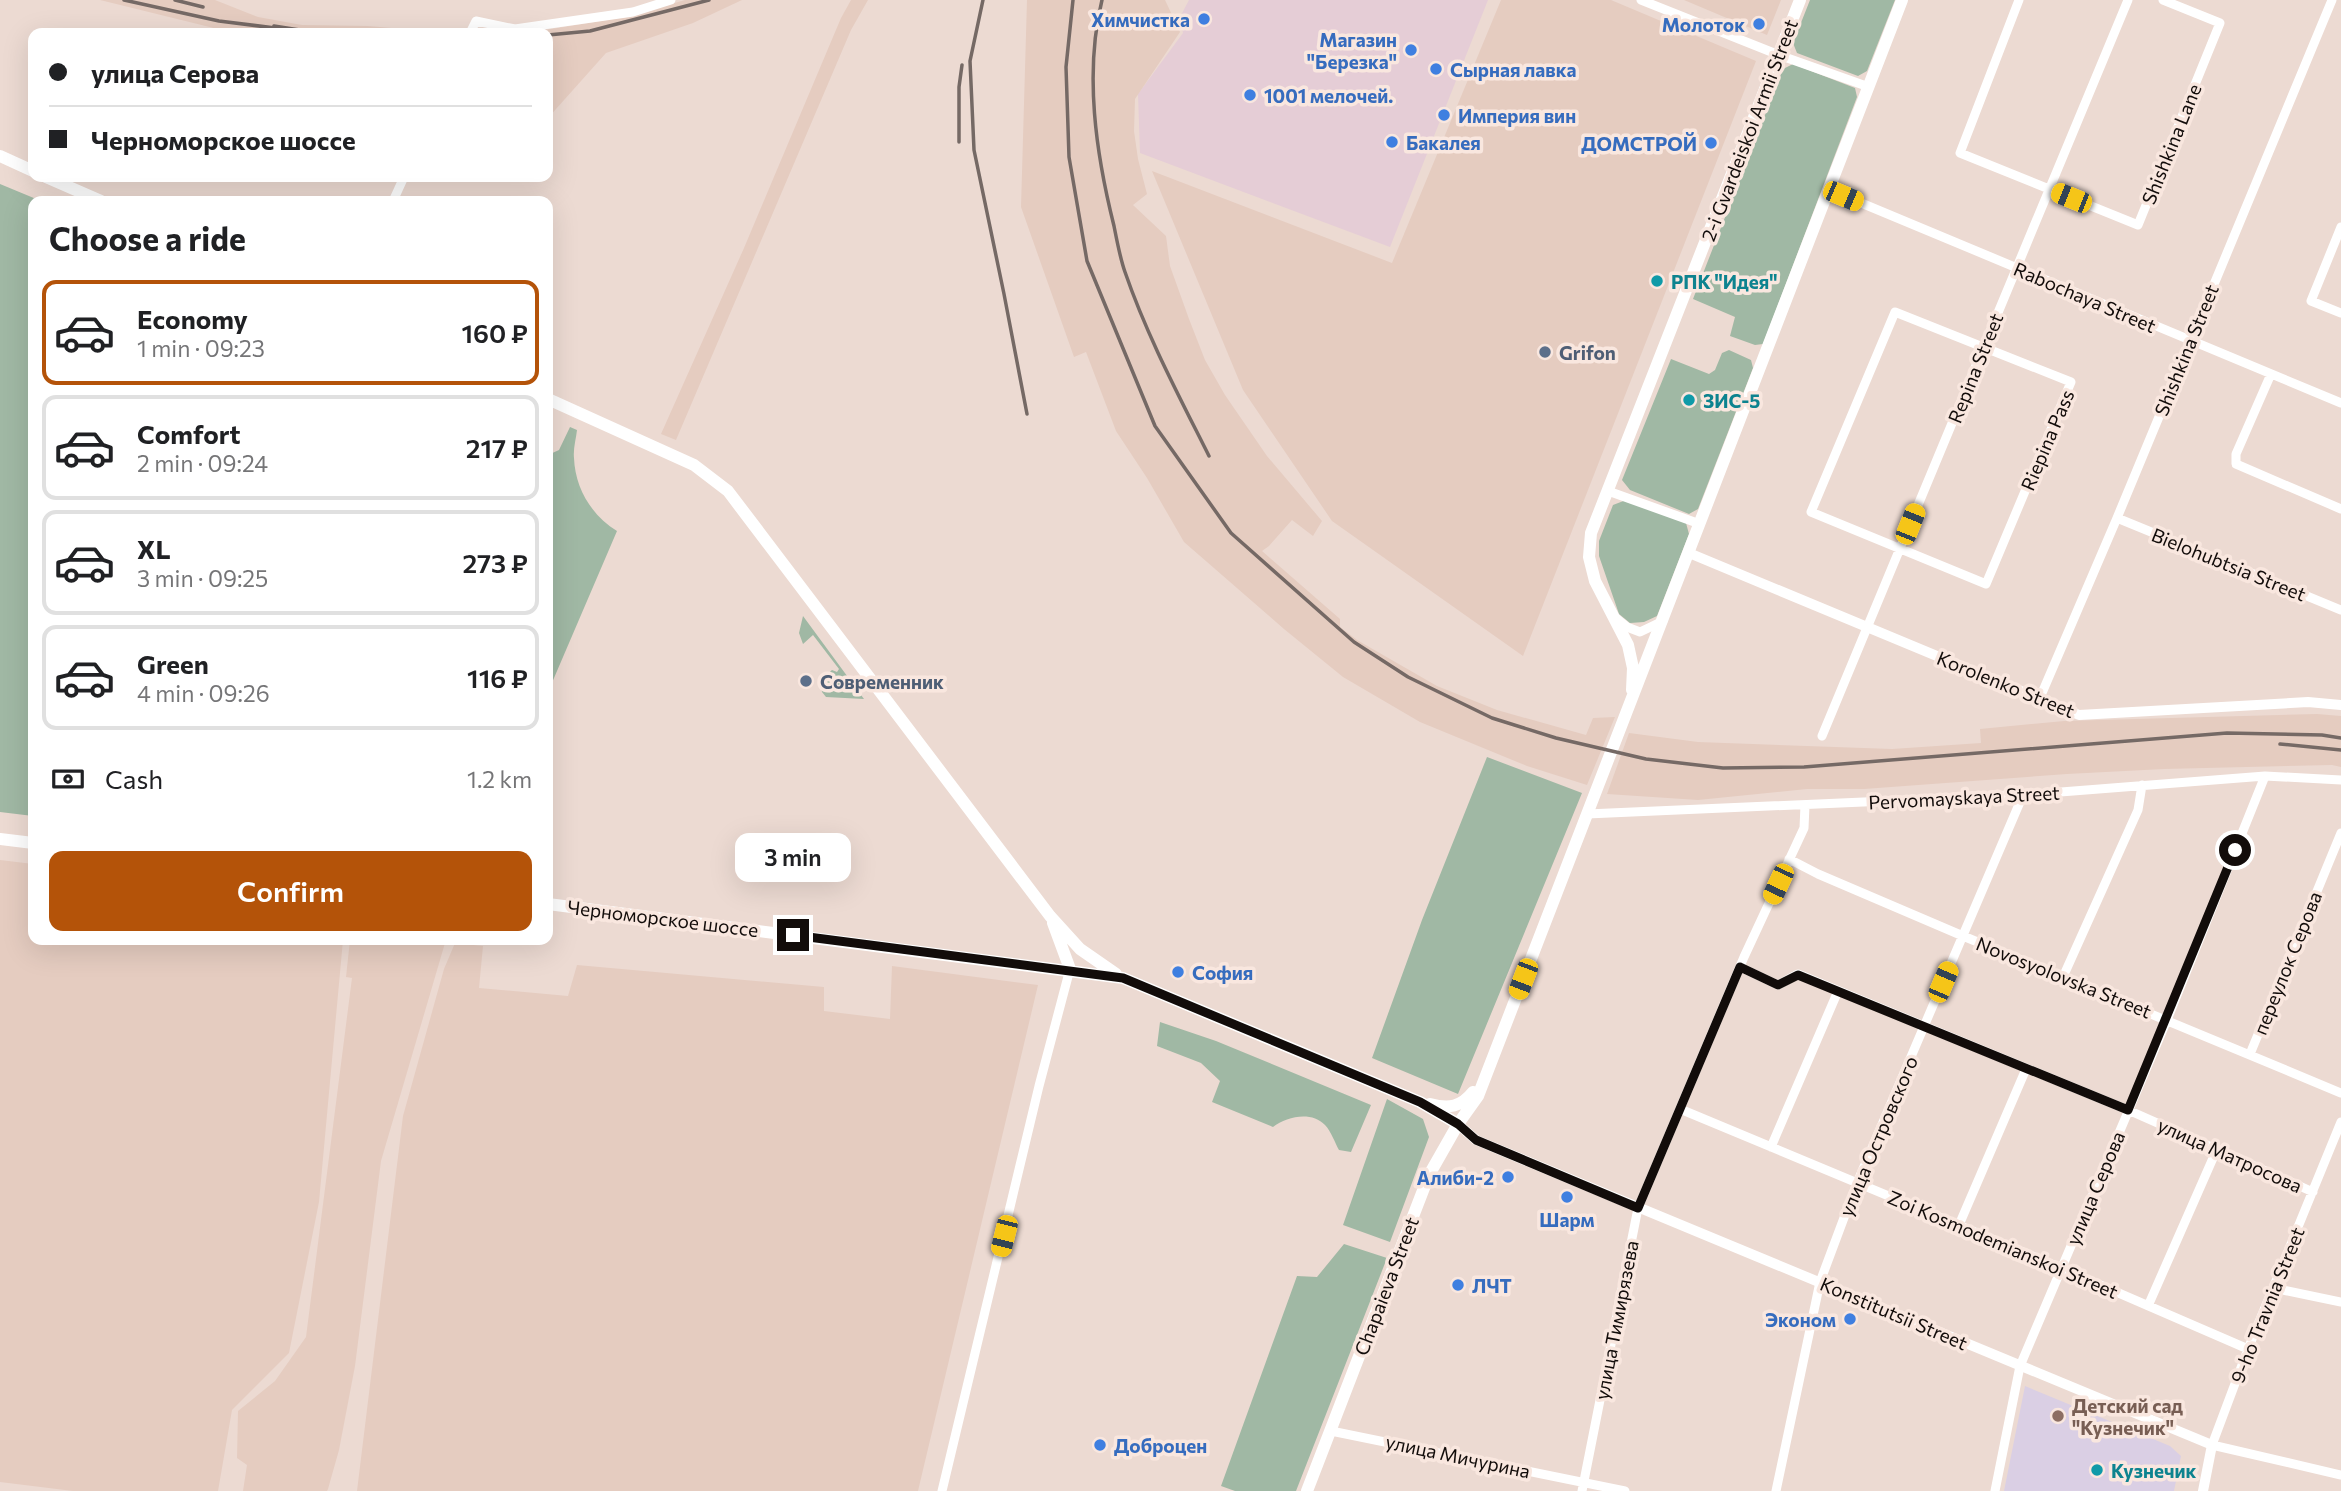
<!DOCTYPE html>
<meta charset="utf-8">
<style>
body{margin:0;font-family:Commissioner,sans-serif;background:#f6f6f6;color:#202124;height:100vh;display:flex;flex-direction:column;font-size:26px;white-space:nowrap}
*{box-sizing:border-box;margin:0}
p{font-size:23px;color:#757577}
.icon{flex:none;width:38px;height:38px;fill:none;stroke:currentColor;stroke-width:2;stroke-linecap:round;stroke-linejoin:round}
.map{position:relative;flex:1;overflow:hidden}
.details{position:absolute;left:28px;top:196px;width:525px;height:749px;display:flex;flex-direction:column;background:#fff;border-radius:14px;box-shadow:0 7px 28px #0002}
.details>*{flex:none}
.banner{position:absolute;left:28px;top:28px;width:525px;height:154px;border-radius:14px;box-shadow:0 7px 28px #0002;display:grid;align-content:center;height:154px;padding:0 21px;background:#fff}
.end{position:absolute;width:32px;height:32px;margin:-16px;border:9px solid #120c0a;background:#fff;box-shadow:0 0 0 4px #fff}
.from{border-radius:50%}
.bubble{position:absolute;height:49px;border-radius:14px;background:#fff;box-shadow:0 7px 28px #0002;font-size:23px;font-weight:600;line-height:49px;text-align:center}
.car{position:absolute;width:21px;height:42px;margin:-21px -10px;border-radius:9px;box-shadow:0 0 5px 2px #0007;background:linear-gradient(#f5c518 24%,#345 0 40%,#f5c518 0 76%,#345 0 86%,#f5c518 0)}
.banner b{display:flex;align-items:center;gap:24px;height:66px;font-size:26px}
.banner b+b{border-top:2px solid #e0e0e0}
.banner i{width:18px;height:18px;background:#202124}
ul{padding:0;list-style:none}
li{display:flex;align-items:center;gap:21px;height:105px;margin:0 14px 10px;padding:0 7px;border:4px solid #e0e0e0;border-radius:14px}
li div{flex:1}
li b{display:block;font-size:26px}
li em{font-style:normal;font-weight:600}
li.current{border-color:#b45309}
li>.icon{width:63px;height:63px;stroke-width:1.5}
h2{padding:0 21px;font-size:32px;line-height:84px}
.pay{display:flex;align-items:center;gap:18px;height:77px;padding:0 21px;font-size:26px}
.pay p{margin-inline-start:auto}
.action{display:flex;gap:14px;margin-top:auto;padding:14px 21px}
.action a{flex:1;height:80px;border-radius:14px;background:#b45309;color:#fff;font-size:28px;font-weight:600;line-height:80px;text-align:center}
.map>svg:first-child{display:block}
.commercial{fill:#e5cdd6}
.built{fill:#e5ccc0}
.education{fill:#dacfe4}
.green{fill:#a0b8a4}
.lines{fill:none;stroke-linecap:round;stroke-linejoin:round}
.minor{stroke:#fff;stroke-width:9}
.tertiary{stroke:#fff;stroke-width:10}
.secondary{stroke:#fff;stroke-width:12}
.rail{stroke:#756965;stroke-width:3.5}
.route{stroke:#120c0a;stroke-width:9}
.shop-dot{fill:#3f7fe0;stroke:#f9e7df;stroke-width:2.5}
.culture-dot{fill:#0f9aa8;stroke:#f9e7df;stroke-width:2.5}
.service-dot{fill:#5c6f8a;stroke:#f9e7df;stroke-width:2.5}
.education-dot{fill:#8d6e63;stroke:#f9e7df;stroke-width:2.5}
.labels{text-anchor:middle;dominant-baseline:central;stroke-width:7;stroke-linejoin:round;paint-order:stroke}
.shop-label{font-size:19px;font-weight:bold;fill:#366cbe;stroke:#f9e7df;text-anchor:start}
.street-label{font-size:19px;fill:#120c0a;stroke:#f9e7df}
.culture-label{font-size:19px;font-weight:bold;fill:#0d838f;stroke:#f9e7df;text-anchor:start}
.service-label{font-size:19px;font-weight:bold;fill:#4e5e75;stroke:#f9e7df;text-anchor:start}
.education-label{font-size:19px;font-weight:bold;fill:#785e54;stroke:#f9e7df;text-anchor:start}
</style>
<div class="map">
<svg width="2341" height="1491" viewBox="0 0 2341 1491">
<rect width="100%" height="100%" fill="#ecdad2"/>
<path class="commercial" d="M1189,0H1488L1390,247L1140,153L1138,94L1183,33L1180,17Z"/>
<path class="built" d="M100,0H215L258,17L302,25L368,26L438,32L497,33H234Z
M685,0H742L693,23L606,53L548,118V33H526L626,17Z
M851,0H868L851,30L676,440L661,434L744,248L841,18Z
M1027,0H1165L1180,32L1135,99L1134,131L1138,159L1147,194L1133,205L1166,236L1170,266L1189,319L1205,360L1225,395L1267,456L1322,521L1313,536L1292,520L1269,546L1262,551L1340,619V627L1357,640L1437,686L1497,710L1586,735L1593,718L1615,717L1587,785L1527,766L1420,722L1343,677L1284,629L1184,542L1147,478L1116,431L1086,352L1074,357L1021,207Z
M1501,0H1611L1756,61L1523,656L1332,521L1243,390L1152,171L1392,263Z
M1684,0H1781L1767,35Z
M2317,714L2341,716V767L2332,765L2164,769L2067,774L1864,789H1807L1698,800L1607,794L1629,733L1698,742L1892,749L1981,743L1980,729L2064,721Z
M0,860L33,864V940H343L319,1202L289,1353L232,1410L218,1491H73L0,1482Z
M350,940H399L445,943L381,1161L355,1366L339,1450L328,1489L327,1491H243L247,1465L237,1458L238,1411L275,1381L306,1337L352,978L346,977Z
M455,943L483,946L479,988L568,996L577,965L824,987V1011L890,1019L892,966L1038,985L918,1491H357L403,1116L444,969Z"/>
<path class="education" d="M2025,1386L2170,1446L2181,1456L2174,1491H2004Z"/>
<path class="green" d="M1810,0H1895L1867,71L1858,76L1797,53L1793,43Z
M1793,64L1855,88L1857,97L1763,344L1755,345L1730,336L1735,317L1693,299L1783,69Z
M0,184L41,201H33V816L0,812Z
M1729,350L1751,360L1753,368L1698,509L1689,514L1630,490L1622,480L1671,359L1709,374L1715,370L1722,353Z
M570,427L577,430C576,439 573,449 574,458C575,488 592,516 617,531L548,692V455L559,450Z
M1626,500L1686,523L1689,534L1657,616L1644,622L1630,623L1619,614L1599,556V541L1613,505Z
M803,616L864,699L826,697L822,692L820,680L832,670L837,672L839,669L813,635L803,644L799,633Z
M1487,757L1582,793L1458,1094L1372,1058L1422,920Z
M1160,1022L1216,1041L1371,1105L1351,1152L1339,1150C1335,1143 1331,1131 1325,1125C1312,1111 1287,1116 1273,1127L1212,1102L1220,1081L1201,1063L1157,1046Z
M1387,1099L1423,1119L1429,1137L1390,1242L1343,1225Z
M1344,1244L1387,1258L1296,1491H1235L1221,1486L1297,1276L1317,1277Z"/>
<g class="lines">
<path class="minor" d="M1641,0L1779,55L1869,87
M2019,0L1960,153L2138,225L2220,23L2163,0
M470,33L476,21L515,29L633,12L671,0
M1830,190L2341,403
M393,201L404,177
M2341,227L2311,301L2341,313
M1895,312L2071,382L1986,584L1811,512Z
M2271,374L2236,454V464L2341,509
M1608,491L1700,524
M2117,518L2341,610
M1616,618L1627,627L1640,632L1663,621
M2039,700L2117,518L2332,0
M1822,736L2128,0
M1587,814L2023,795L2265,776L2341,780
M1789,859L1818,874L1963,936L2341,1093
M1740,967L1778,985L1798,974L2128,1110L2313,1192
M2063,977L2138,810L2142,785
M2250,1054L2341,833
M1680,1109L2061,1268L2248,1349
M2341,1122L2248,1349L2212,1445L2341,1475
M1771,1147L1838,991
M1959,1225L2026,1069
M2273,1288L2341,1302
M2148,1306L2217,1149
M1331,1431L1625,1491
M942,1491L1039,1086L1070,969
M1582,1491L1638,1208L1744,957L1804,828L1805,805
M1776,1491L1820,1282L1857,1183L2023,795
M1995,1491L2020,1366L2167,1020L2265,776"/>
<path class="tertiary" d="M1689,553L2079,715L2308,702L2341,705
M1458,1124L1476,1140L2212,1445L2203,1491"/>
<path class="secondary" d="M0,156L33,171
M46,177L101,201
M548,399L694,465L728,491L1050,916L1080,949L1116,974
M1632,690L1633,668L1628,645L1595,581L1589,557L1591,533L1800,0
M0,839L33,843
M548,904L1123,978L1420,1102L1458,1124
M1053,923L1070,969
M1430,1104C1449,1109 1461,1107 1473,1092
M1307,1491L1429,1175L1458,1124L1478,1096L1902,0"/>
<path class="rail" d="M124,0L219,21L283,29
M175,0L203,7
M983,0L970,61L974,150L1004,294L1027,414
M1073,0L1066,67L1069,157L1087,261L1155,426L1231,533L1354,642L1408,677L1492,718L1556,738L1646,759L1723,768L1804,767L2227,733L2322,735L2341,738
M1102,0C1084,73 1096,154 1114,226C1117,241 1120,258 1125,272C1147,336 1179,396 1209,456
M274,26L319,33
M548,35L590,31L709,0
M959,142V87L962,65
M2280,744L2341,750"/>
</g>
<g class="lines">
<path class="route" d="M793,935L1123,978L1420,1102L1458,1124L1476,1140L1638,1208L1740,967L1778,985L1798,975L2128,1110L2235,850"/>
</g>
<g class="shop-dot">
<circle cx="1204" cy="19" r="7"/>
<circle cx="1759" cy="24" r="7"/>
<circle cx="1411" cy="50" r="7"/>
<circle cx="1436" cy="69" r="7"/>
<circle cx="1250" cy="95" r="7"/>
<circle cx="1444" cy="115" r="7"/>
<circle cx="1392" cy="142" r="7"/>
<circle cx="1711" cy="143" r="7"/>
<circle cx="1178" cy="972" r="7"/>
<circle cx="1508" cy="1177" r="7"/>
<circle cx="1567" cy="1197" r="7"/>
<circle cx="1458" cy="1285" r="7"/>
<circle cx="1850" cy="1319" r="7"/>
<circle cx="1100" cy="1445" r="7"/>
</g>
<g class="culture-dot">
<circle cx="1657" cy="281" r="7"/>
<circle cx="1689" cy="400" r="7"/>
<circle cx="2097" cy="1470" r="7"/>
</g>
<g class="service-dot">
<circle cx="1545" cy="352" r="7"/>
<circle cx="806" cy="681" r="7"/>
</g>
<circle class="education-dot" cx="2058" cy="1416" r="7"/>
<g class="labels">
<g class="shop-label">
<text x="1190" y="19" text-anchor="end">Химчистка</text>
<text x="1745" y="24" text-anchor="end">Молоток</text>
<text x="1397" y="39" text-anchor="end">Магазин<tspan x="1397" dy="22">"Березка"</tspan></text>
<text x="1450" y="69">Сырная лавка</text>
<text x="1264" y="95">1001 мелочей.</text>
<text x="1458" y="115">Империя вин</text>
<text x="1406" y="142">Бакалея</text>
<text x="1697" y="143" text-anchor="end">ДОМСТРОЙ</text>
<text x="1192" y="972">София</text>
<text x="1494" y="1177" text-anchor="end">Алиби-2</text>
<text x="1567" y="1219" text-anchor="middle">Шарм</text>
<text x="1472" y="1285">ЛЧТ</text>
<text x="1836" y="1319" text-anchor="end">Эконом</text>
<text x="1114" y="1445">Доброцен</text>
</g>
<g class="street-label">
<text transform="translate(1749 130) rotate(-69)">2-i Gvardeiskoi Armii Street</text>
<text transform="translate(2171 144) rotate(-68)">Shishkina Lane</text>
<text transform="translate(2085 297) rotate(23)">Rabochaya Street</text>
<text transform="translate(2186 350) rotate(-68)">Shishkina Street</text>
<text transform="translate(1975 368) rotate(-68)">Repina Street</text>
<text transform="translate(2047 440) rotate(-67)">Riepina Pass</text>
<text transform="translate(2229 564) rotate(22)">Bielohubtsia Street</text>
<text transform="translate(2006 684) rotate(22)">Korolenko Street</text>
<text transform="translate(1964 797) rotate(-3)">Pervomayskaya Street</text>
<text transform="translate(663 918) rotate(7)">Черноморское шоссе</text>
<text transform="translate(2287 963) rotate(-68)">переулок Серова</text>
<text transform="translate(2064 977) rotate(22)">Novosyolovska Street</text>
<text transform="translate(1878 1136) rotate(-67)">улица Островского</text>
<text transform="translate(2230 1155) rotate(24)">улица Матросова</text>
<text transform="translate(2095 1188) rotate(-67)">улица Серова</text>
<text transform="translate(2003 1244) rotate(23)">Zoi Kosmodemianskoi Street</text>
<text transform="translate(1386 1286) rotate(-69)">Chapaieva Street</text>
<text transform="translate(2267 1305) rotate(-68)">9-ho Travnia Street</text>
<text transform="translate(1894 1313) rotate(23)">Konstitutsii Street</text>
<text transform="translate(1616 1320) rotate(-79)">улица Тимирязева</text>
<text transform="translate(1458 1456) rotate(12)">улица Мичурина</text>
</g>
<g class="culture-label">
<text x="1671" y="281">РПК "Идея"</text>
<text x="1703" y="400">ЗИС-5</text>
<text x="2111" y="1470">Кузнечик</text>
</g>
<g class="service-label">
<text x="1559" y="352">Grifon</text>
<text x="820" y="681">Современник</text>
</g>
<g class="education-label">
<text x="2072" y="1405">Детский сад<tspan x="2072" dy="22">"Кузнечик"</tspan></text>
</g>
</g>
</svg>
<i class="end from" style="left:2235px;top:850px"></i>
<i class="end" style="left:793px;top:935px"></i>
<div class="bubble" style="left:735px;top:833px;width:116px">3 min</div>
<i class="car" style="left:1843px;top:196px;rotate:113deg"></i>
<i class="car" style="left:2071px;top:198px;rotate:292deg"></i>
<i class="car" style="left:1910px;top:524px;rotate:22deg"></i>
<i class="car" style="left:1778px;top:884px;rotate:205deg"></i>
<i class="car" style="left:1523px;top:979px;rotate:201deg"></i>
<i class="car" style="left:1943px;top:982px;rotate:23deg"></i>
<i class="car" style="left:1004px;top:1236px;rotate:194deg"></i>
<div class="banner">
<b><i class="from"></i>улица Серова</b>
<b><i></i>Черноморское шоссе</b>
</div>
<section class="details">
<h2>Choose a ride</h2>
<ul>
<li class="current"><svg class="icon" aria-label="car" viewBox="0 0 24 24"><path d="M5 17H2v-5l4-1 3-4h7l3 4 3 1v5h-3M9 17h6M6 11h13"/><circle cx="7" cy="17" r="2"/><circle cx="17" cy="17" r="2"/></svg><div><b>Economy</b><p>1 min · 09:23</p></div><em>160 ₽</em></li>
<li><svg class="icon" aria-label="car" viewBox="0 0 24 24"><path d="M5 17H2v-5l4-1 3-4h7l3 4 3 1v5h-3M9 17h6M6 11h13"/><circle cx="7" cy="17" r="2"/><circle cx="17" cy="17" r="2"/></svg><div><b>Comfort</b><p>2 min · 09:24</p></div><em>217 ₽</em></li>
<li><svg class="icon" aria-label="car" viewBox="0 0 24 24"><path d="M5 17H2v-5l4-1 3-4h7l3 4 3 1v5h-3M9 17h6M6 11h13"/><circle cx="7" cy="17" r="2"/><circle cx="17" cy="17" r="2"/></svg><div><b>XL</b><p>3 min · 09:25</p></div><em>273 ₽</em></li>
<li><svg class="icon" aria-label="car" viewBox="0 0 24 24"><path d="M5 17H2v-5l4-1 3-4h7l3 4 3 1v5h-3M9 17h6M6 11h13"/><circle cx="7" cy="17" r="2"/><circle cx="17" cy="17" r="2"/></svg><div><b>Green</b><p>4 min · 09:26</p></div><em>116 ₽</em></li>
</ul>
<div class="pay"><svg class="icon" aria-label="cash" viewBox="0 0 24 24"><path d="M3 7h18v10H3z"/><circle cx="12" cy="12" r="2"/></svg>Cash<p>1.2 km</p></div>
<div class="action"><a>Confirm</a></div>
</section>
</div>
